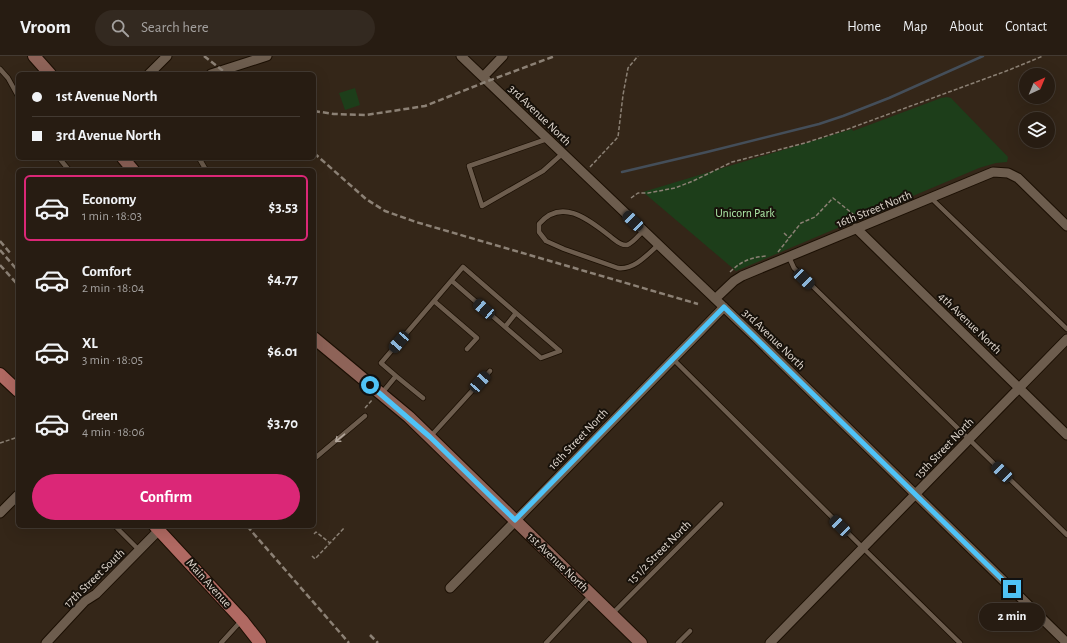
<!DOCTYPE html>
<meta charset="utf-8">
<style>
body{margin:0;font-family:"Alegreya Sans",sans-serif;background:#332920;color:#f1f3f6;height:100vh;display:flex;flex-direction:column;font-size:15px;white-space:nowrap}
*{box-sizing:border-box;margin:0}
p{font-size:13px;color:#a4a19f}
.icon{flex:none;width:22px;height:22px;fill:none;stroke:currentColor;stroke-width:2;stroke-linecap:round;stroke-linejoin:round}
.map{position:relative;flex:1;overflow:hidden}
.drawer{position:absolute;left:16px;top:112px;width:300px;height:360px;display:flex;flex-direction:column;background:#271c12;border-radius:6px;box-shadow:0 4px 16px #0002,0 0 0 1px #433a32}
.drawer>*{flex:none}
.guide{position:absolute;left:16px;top:16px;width:300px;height:88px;border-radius:6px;box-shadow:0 4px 16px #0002,0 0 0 1px #433a32;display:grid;align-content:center;height:88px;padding:0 16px;background:#271c12}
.needle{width:26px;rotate:44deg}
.tools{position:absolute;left:1019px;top:12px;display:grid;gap:8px}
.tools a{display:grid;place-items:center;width:36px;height:36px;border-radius:50%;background:#271c12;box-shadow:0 4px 16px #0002,0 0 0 1px #433a32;font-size:20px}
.end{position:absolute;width:18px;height:18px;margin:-9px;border:5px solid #4fc3f7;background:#111;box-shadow:0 0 0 2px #111}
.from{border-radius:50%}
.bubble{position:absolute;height:28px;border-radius:14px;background:#271c12;box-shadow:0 4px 16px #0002,0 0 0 1px #433a32;font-size:13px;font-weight:600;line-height:28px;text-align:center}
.car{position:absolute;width:12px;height:24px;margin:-12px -6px;border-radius:5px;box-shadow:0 0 3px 1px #0007;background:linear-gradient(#222 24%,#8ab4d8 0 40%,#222 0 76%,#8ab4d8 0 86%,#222 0)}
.guide b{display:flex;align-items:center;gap:14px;height:38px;font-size:15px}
.guide b+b{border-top:1px solid #433a32}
.guide i{width:10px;height:10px;background:#f1f3f6}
ul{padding:7px 0 0;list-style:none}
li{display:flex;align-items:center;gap:12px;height:66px;margin:0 8px 6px;padding:0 8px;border:2px solid transparent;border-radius:6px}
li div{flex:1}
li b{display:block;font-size:15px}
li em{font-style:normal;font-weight:600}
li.active{border-color:#db2777}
li>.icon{width:36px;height:36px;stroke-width:1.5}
.button{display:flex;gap:8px;margin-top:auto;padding:8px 16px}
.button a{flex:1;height:46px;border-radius:24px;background:#db2777;color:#fff;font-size:16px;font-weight:600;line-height:46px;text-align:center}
header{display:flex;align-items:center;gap:24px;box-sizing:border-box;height:56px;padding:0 20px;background:#271c12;border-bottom:1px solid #433a32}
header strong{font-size:19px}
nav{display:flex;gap:22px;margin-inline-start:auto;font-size:14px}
.search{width:280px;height:36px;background:#332920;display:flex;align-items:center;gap:10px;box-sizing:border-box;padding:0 14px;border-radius:22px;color:#a4a19f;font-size:15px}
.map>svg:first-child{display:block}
.green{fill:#1d3e1a}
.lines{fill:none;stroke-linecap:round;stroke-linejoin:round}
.stream{stroke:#444e59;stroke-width:2.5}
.lane-casing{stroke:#1b0f03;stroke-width:6}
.street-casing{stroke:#1b0f03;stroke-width:11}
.secondary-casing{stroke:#1b0f03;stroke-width:14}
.primary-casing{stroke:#1b0f03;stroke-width:14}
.path{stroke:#8b8074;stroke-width:1.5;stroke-dasharray:4 2;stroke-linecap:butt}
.lane{stroke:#6d5d4e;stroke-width:4.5}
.street{stroke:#6d5d4e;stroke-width:9}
.secondary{stroke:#8e6358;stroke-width:12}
.primary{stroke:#b06962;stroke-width:12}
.rail{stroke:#8c8175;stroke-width:2.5;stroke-dasharray:6 3;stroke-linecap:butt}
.oneway{stroke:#b2a69b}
.route{stroke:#4fc3f7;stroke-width:5}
.labels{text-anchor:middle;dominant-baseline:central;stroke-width:4;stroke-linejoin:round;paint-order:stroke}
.street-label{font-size:12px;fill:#e0d7ce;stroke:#17110a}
.park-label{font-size:12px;fill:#afeba9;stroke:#17110a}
</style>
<header>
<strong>Vroom</strong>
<div class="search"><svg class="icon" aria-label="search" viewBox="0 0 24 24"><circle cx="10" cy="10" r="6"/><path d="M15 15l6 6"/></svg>Search here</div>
<nav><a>Home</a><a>Map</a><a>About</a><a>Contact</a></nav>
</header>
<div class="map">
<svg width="1067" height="587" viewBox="0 0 1067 587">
<rect width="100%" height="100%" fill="#342618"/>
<path class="green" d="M355,32L360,49L345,54L339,37Z
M947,41L951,42L1008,101L1007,106L996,107L979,112L736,215L643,136L852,73L853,75L941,42Z"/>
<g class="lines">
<path class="stream" d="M622,116L707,96L819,68L843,60L889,42L983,0"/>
<defs>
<path id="lane" d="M0,13L8,22L18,40
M547,83L469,110L482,150L543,115L562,98
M59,102L69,114
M199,102L206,114
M931,142L1067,273
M643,175C639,179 633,187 627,189C621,190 615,184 611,181C589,164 562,141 539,168V176L546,185L564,193L618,212C634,214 647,199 658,189
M789,201L794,212L1067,479
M434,245L477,282L467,293
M505,271L516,257
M673,303L863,492L960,587
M396,320L423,342
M382,337L396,320L381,307L463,211L560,295L541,302L452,225
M430,381L490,315
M314,403L365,360
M115,470L139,494
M613,557L721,448
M221,587L241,565
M546,587L591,539
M678,587L690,575"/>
<path id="street" d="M461,0L754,280L1067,587
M149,18L167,0
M211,18L267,0
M483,21L503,0
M856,172L1067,379
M715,243L734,225L742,220L993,116L1008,117L1018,122L1067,170
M0,457L18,439
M450,532L724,251
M46,587L85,545L96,538L159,474
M770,587L1067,283"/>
<path id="secondary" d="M34,0L50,18
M123,102L133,114
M314,282L409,361L641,587"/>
<path id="primary" d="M0,318L18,335
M155,470L242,564L260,587"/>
</defs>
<use href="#lane" class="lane-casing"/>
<use href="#street" class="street-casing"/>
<use href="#secondary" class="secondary-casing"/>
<use href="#primary" class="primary-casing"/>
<path class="path" d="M590,111L618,81L623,39L628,12L638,0
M631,142L638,137H648L675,132L693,125L732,106L805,87L848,73L1009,14L1043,0
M784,177L789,182
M778,196L797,172L801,167L815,161L833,142L858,162
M730,216C741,205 752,201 767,200
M365,352L372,344
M0,387L18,381
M314,478L316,476L330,487
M312,500L315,503L345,471"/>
<use href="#lane" class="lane"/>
<use href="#street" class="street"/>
<use href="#secondary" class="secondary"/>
<use href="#primary" class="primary"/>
<path class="rail" d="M204,0L227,18
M314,55L334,58L366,59L425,50L488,25L555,0
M314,97L366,143L385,155L416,166L698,248
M0,185L11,198
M0,194L18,215
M0,209L18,229
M247,470L349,587
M370,579L378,587"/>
</g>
<defs><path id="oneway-shaft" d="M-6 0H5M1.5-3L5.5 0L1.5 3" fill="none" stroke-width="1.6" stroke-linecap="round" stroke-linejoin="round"/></defs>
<use class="oneway" href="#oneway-shaft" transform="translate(340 382) rotate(140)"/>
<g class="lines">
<path class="route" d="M370,329L430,381L515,464L724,251L1012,533"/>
</g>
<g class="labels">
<g class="street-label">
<text transform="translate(540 59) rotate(44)">3rd Avenue North</text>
<text transform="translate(874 153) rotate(-22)">16th Street North</text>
<text transform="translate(970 267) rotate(44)">4th Avenue North</text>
<text transform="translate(774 283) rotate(44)">3rd Avenue North</text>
<text transform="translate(578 383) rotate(-46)">16th Street North</text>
<text transform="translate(944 392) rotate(-46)">15th Street North</text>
<text transform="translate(659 496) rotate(-45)">15 1/2 Street North</text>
<text transform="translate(558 506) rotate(44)">1st Avenue North</text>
<text transform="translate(94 522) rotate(-44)">17th Street South</text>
<text transform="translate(209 527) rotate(48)">Main Avenue</text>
</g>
<g class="park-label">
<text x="745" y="157">Unicorn Park</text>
</g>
</g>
</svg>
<div class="tools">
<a><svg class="needle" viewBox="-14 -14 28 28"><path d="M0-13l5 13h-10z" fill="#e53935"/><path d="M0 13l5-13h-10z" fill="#a4a19f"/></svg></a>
<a><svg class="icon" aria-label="layers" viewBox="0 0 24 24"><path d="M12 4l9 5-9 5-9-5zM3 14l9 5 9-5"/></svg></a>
</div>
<i class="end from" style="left:370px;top:329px"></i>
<i class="end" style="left:1012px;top:533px"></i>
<div class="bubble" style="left:979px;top:547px;width:66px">2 min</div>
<i class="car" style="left:633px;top:165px;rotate:314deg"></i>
<i class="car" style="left:804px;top:223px;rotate:134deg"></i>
<i class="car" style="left:484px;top:253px;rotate:311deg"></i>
<i class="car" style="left:399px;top:286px;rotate:221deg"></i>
<i class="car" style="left:480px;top:326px;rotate:42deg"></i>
<i class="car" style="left:1002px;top:416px;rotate:314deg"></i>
<i class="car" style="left:840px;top:470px;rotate:315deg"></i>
<div class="guide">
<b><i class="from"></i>1st Avenue North</b>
<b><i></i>3rd Avenue North</b>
</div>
<section class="drawer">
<ul>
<li class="active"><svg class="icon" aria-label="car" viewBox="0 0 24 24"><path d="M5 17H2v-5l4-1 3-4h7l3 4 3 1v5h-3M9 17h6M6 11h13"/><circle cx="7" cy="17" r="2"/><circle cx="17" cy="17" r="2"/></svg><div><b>Economy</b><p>1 min · 18:03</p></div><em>$3.53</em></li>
<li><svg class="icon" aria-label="car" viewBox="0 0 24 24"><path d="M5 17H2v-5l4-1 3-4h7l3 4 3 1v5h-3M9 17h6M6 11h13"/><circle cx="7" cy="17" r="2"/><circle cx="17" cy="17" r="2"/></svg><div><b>Comfort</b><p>2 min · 18:04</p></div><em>$4.77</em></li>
<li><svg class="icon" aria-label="car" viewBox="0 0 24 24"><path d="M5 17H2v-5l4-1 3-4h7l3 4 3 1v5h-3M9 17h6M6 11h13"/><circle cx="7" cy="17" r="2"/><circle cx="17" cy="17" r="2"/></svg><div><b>XL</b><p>3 min · 18:05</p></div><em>$6.01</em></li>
<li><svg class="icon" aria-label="car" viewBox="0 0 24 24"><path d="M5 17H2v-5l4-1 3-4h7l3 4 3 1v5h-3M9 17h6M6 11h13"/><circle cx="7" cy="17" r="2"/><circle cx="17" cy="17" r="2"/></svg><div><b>Green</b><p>4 min · 18:06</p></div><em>$3.70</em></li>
</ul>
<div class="button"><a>Confirm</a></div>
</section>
</div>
